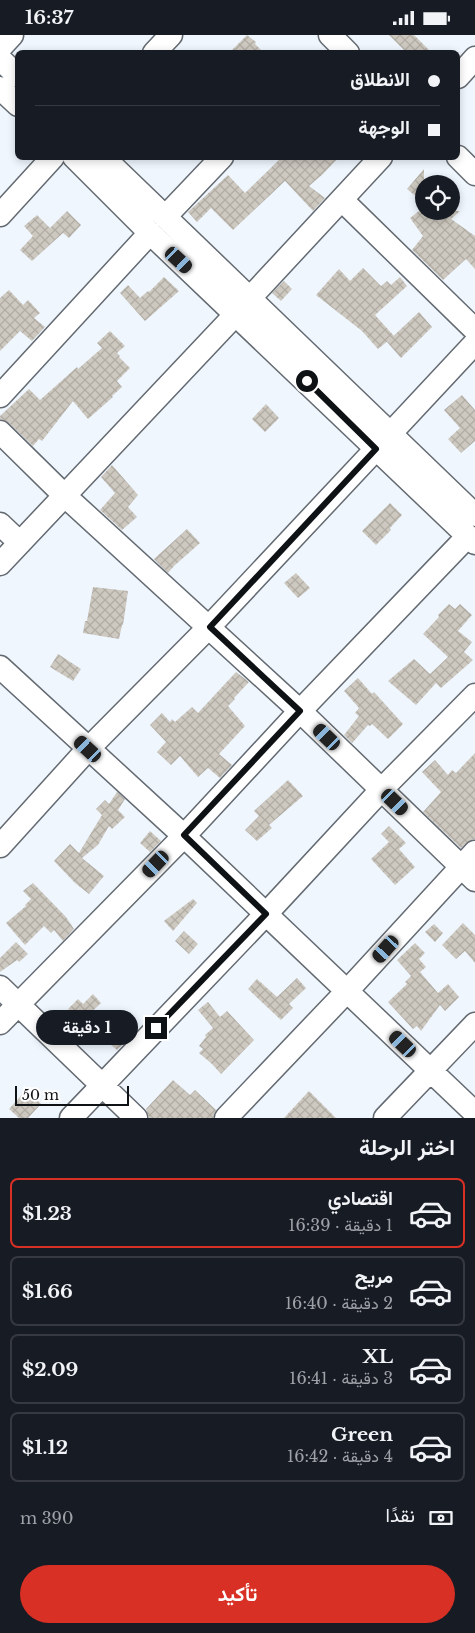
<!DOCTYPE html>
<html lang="ar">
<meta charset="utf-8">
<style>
body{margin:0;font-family:"Libre Baskerville",Vazirmatn,serif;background:#242831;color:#f1f3f6;direction:rtl;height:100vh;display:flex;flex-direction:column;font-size:19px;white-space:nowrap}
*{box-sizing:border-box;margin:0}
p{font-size:16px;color:#9ea1a6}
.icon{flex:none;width:28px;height:28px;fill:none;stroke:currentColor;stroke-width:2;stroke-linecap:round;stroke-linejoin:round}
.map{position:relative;height:1083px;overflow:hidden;direction:ltr}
.side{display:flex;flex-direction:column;background:#171b24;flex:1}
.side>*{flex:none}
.hud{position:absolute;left:15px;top:15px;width:445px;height:110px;border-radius:8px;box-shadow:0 2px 8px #0003;direction:rtl;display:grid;align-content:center;height:110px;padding:0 20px;background:#171b24}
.fabs{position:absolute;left:415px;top:140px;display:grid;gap:10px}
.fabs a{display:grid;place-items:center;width:45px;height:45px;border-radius:50%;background:#171b24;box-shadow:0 2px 8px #0003;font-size:25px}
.scale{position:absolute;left:15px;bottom:12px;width:114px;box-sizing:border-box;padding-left:5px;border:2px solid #0f1215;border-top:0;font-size:14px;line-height:18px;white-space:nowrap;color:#0f1215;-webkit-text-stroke:4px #fff;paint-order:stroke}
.end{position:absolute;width:22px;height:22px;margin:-11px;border:6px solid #0f1215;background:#fff;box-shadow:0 0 0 2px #fff}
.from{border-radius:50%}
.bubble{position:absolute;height:35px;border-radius:18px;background:#171b24;box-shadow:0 2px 8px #0003;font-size:16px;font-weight:700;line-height:35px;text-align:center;direction:rtl}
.car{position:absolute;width:15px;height:30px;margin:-15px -8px;border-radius:6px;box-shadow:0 0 4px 1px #0007;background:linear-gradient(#222 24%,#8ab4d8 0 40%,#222 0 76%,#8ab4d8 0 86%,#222 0)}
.hud b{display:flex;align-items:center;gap:18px;height:48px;font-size:19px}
.hud b+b{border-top:1px solid #363941}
.hud i{width:12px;height:12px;background:#f1f3f6}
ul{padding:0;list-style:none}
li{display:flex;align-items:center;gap:15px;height:70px;margin:0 10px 8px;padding:0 10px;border:2px solid #363941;border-radius:8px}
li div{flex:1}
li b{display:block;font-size:19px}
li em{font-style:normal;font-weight:700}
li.on{border-color:#d93025}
li>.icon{width:45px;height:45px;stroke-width:1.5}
h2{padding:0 20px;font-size:22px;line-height:60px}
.pay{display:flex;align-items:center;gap:12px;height:55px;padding:0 20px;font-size:19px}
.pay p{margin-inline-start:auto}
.cta{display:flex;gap:10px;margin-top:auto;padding:10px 20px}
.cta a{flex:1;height:58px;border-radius:30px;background:#d93025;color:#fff;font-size:20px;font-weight:700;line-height:58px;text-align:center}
.status{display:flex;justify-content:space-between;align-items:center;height:35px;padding:0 25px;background:#171b24;direction:ltr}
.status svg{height:14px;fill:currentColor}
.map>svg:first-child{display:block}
.building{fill:url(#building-cross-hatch)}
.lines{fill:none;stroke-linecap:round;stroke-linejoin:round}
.minor-casing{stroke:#646a71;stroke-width:25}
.minor{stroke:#fff;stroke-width:22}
.route{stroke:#0f1215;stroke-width:6}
</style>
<div class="status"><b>16:37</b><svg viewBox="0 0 49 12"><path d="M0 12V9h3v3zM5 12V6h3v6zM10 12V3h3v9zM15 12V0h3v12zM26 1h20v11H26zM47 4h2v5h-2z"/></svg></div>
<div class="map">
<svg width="475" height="1083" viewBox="0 0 475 1083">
<defs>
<pattern id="building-cross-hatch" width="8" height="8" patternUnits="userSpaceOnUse" patternTransform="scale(1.25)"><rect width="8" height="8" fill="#cec9c0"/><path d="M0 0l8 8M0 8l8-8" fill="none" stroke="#b0aca4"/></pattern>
</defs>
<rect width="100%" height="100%" fill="#eff6fe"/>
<path class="building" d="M247,0L256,7L255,9L264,18H229Z
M389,0H414L432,18H407Z
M282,122H339L323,139L309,151L325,163L313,176L285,146L233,195L211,173L197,187L188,177L228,140L245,158Z
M424,134V168L407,154Z
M67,176L81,190L69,203L63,198L32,226L20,215L33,201L24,191L37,180L50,193Z
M419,176H460L451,184L475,201V234L466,224L443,245L412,215L423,201L410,183Z
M363,233L381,251L387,246L391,250L400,242L407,251L375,280L394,301L378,314L362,296L316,260L339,234L350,246Z
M164,242L179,256L145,286L120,258L128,250L140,263L148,256L149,257Z
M284,246L292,254L281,266L272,258Z
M9,255L23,270L28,265L40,278L34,283L45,292L32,306L20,296L0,316V263Z
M419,277L432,292L401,323L387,307Z
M110,296L125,311L117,318L120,321L119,322L130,333L117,346L122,352L112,361L113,362L88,384L73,366L42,406L39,404L33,411L9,388L0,384V381L29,354L40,365L77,332L78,334L102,313L97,308Z
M462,360L475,375V406L461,418L448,404L460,393L444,375Z
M266,369L279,383L265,397L252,384Z
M112,430L138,460L128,472L137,482L122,495L100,475L115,458L101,442Z
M390,468L402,480L390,493L391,495L376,510L362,496Z
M187,494L200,508L174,531L168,538L154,524Z
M296,538L310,553L298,563L284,548Z
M93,552L128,556L123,590H122L119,604L83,598L85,586H87Z
M449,569L455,574L460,569L472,580L458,596L472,607L464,617L473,625L441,653L436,648L416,670L388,646L414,624L430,639L448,622L423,599L439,582L438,580Z
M58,619L81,634L73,646L50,632Z
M236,637L249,647L234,663L235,664L228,671L245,691L219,719L232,730L220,743L208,733L198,742L180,721L171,730L157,717L166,707L150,690L162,678L170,687L172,684L175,687L192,672L198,678Z
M358,643L372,659L374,657L403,689L388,704L372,689L370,691L368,690L352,708L344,700L359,681L355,678L359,673L344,656Z
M475,718V804L471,805L461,813L423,777L441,757L422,737L435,725L448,740L452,735L456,738Z
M288,745L303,761L269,790L272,793L257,806L245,795L259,781L254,776Z
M117,757L125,764L118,775L125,782L112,794L109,791L98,810L82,823L104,841L89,859L75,848L54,826L70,809L79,818L102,780L96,774L105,765L109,769Z
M389,791L406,808L399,814L415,832L395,850L371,824L389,807L381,799Z
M150,796L161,806L150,817L140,808Z
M33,848L66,882L74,894L63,906L54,895L51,898L44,891L25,910L6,888L26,871L25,870L31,864L23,856Z
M193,864L197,868L173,896L164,886Z
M463,888L475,900V928L465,916L456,924L442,910Z
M434,889L443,898L435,907L425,897Z
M184,896L198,909L189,919L175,906Z
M16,907L28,919L19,927L17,925L0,937V923Z
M415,908L425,918L419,924L426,932L420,937L438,958L448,949L459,962L445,976L440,970L421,996L417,991L413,994L388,967L407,949L405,947L411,941L397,925Z
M297,943L306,953L289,969L293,973L281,985L248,954L257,944L277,962Z
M93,959L101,968L82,986L68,974L78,964L83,969Z
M208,967L220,982L227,976L254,1005L221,1039L212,1029L199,1018L203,1014L199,1011L206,1002L205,1000L213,993L198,975Z
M126,990L135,998L117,1015L110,1009Z
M173,1045L190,1060L195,1055L216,1075L213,1083H149L146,1074Z
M27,1054L41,1069L28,1083H19L9,1074Z
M309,1056L336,1083H284Z"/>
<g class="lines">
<defs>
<path id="minor" d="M330,0L348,18
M0,13L12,0
M154,18L171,0
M0,24L18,41
M458,42L475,23
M0,53L18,70
M74,122L150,198L475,508
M103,122L475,480
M458,122L475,139
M342,165L475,295
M0,180L53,122
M165,182L222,122
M250,263L381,122
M0,361L150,198
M0,397L64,460L300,676L475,845
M390,399L475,308
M0,489L20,508
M0,529L236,279
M0,632L184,801L475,1078
M0,811L88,714L209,592L376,414
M0,952L136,1083
M0,988L184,801L300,676L468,501
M71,1083L266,879L382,754L475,660
M226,1083L348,955L475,817
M385,1083L475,989"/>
</defs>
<use href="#minor" class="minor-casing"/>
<use href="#minor" class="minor"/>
</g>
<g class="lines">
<path class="route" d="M156,993L266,879L184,800L300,676L210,592L376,414L307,346"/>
</g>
</svg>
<div class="fabs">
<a><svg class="icon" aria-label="locate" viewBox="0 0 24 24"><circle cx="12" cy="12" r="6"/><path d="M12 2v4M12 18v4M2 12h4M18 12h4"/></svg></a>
</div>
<div class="scale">50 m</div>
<i class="end from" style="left:307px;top:346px"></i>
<i class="end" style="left:156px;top:993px"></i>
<div class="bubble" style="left:36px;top:975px;width:102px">1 دقيقة</div>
<i class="car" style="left:179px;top:225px;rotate:133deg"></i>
<i class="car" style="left:327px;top:702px;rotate:314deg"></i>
<i class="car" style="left:88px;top:714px;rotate:313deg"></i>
<i class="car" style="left:395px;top:767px;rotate:134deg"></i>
<i class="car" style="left:156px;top:829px;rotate:224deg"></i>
<i class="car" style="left:386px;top:914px;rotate:222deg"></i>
<i class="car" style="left:403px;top:1009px;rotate:314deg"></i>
<div class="hud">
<b><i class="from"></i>الانطلاق</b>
<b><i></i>الوجهة</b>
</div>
</div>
<section class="side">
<h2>اختر الرحلة</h2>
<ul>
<li class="on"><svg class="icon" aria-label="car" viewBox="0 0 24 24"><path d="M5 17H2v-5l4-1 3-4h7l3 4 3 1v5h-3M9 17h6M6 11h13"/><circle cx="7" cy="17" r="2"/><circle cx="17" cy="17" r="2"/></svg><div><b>اقتصادي</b><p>1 دقيقة · 16:39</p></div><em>$1.23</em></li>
<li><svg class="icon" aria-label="car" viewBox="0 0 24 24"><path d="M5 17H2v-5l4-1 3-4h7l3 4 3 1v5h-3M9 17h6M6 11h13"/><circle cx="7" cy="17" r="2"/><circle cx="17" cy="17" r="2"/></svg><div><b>مريح</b><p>2 دقيقة · 16:40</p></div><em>$1.66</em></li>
<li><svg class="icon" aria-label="car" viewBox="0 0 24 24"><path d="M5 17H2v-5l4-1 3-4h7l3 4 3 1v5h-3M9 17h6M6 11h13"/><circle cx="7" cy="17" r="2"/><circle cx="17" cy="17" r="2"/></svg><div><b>XL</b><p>3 دقيقة · 16:41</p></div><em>$2.09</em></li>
<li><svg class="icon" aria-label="car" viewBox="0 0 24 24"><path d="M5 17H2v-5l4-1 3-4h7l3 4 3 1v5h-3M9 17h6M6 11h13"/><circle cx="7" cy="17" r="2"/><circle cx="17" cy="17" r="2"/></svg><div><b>Green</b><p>4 دقيقة · 16:42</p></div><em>$1.12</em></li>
</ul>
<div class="pay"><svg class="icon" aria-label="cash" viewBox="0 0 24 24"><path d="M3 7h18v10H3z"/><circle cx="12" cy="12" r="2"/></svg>نقدًا<p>390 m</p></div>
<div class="cta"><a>تأكيد</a></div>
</section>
